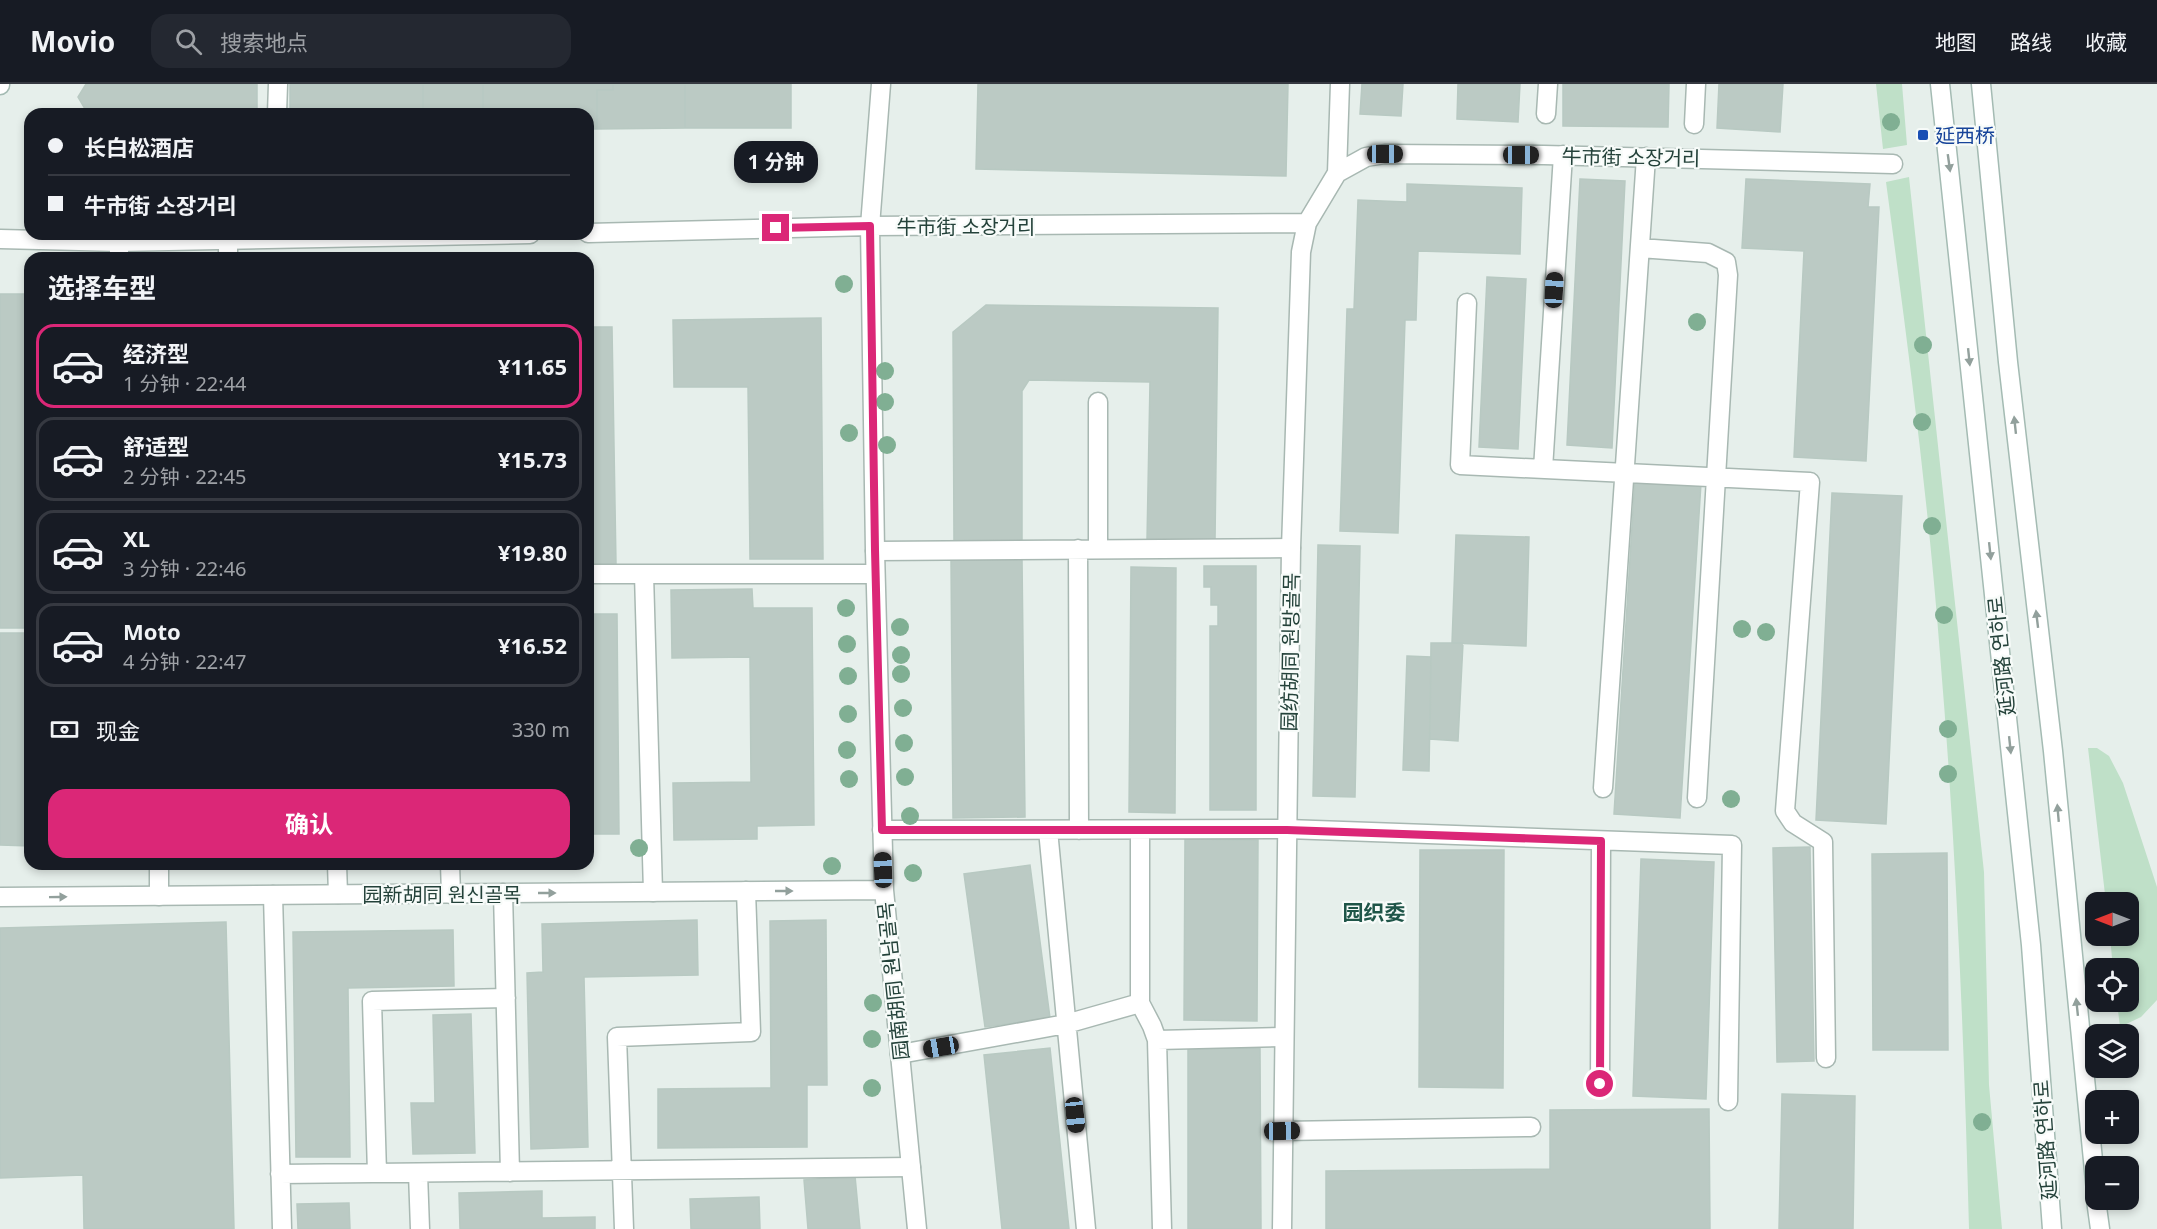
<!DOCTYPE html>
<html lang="zh">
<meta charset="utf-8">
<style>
body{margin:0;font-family:"Noto Sans","Noto Sans SC","Noto Sans KR",sans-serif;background:#242831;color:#f1f3f6;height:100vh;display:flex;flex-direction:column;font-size:22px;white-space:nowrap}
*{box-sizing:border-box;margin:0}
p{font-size:20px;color:#9ea1a6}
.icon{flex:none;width:33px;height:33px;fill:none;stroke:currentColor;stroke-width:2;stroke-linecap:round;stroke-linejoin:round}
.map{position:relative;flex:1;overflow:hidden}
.side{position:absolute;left:24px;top:168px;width:570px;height:618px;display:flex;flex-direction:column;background:#171b24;border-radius:18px;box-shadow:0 3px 9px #0003}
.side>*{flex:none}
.guide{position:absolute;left:24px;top:24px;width:570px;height:132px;border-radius:18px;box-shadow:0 3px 9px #0003;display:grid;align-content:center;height:132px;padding:0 24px;background:#171b24}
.needle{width:39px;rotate:270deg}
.controls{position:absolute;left:2085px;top:808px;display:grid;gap:12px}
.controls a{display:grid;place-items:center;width:54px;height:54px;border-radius:12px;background:#171b24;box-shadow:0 3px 9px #0003;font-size:30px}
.end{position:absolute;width:27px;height:27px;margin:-14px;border:8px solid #db2777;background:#fff;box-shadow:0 0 0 3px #fff}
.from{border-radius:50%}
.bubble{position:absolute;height:42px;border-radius:18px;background:#171b24;box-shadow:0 3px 9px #0003;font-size:20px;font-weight:700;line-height:42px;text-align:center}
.car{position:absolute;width:18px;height:36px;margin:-18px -9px;border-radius:8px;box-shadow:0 0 4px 2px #0007;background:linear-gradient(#222 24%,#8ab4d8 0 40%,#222 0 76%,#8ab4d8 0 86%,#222 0)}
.guide b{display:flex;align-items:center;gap:21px;height:57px;font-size:22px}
.guide b+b{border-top:2px solid #363941}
.guide i{width:15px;height:15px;background:#f1f3f6}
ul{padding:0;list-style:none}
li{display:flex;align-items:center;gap:18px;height:84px;margin:0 12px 9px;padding:0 12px;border:3px solid #363941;border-radius:18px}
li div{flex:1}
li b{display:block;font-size:22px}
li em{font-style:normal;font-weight:700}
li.active{border-color:#db2777}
li>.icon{width:54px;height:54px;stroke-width:1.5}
h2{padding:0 24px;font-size:27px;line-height:72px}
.pay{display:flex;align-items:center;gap:15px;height:66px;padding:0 24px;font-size:22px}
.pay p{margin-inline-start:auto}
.action{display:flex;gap:12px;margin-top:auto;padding:12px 24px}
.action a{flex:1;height:69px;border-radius:18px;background:#db2777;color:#fff;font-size:24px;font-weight:700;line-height:69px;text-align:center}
header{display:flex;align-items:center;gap:36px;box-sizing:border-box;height:84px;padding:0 30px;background:#171b24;border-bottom:2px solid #363941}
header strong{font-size:28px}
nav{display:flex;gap:33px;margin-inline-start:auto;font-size:21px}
.search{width:420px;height:54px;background:#242831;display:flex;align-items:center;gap:15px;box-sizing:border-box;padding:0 21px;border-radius:18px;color:#9ea1a6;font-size:22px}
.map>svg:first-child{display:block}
.green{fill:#bfe0c8}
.building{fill:#bbcac4;stroke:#b8c9c2;stroke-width:1.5}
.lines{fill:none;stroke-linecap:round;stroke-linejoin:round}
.lane-casing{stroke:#a8b8b2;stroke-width:21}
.street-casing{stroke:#a8b8b2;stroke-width:21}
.secondary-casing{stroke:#a4bbb3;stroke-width:21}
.lane{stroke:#fff;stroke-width:18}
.street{stroke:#fff;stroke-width:18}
.secondary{stroke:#fff;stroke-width:18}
.tree{fill:#80af93}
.oneway{fill:#92a09c}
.route{stroke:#db2777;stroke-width:8}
.transit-dot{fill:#1a4fb4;stroke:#f7fbf9;stroke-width:2}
.labels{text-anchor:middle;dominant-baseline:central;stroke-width:4.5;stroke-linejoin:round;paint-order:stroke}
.transit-label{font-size:20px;fill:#164399;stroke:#f7fbf9;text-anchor:start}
.street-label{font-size:20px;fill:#24423a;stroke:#f7fbf9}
.neighbourhood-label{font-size:21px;font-weight:bold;fill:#1f5548;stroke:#f7fbf9}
</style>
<header>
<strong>Movio</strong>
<div class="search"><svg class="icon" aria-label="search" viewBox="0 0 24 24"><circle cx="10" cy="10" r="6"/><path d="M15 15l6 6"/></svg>搜索地点</div>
<nav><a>地图</a><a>路线</a><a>收藏</a></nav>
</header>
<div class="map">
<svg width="2157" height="1145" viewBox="0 0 2157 1145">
<rect width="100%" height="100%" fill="#e6efeb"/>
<path class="green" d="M1876,0H1902L1907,61L1883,65Z
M1909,93L1984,788L1989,1001L2002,1145H1969C1964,953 1956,762 1940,570C1928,412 1907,255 1886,98Z
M2088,664H2097L2109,672L2123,699L2157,803V916L2141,933L2120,943L2117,918H2128V885H2113L2110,852H2128V819H2106Z"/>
<path class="building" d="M86,0H257V30H88L78,13Z
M290,0H423V30H290Z
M423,0H483V30H423Z
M483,0H613V6H597V45H588V30H483Z
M613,0H685V44L597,45V6H613Z
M685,0H791V44H685Z
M978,0H1288L1286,92L976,85Z
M1362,0H1403L1401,32L1360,30Z
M1458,0H1520L1518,38L1457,35Z
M1563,0H1669L1668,43L1563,42Z
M1719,0H1783L1780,48L1717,44Z
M1580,95L1625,97L1612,364L1567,361Z
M1746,95L1870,100L1868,123H1879L1866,377L1794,373L1804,167L1742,164Z
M1407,100L1522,104L1520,170L1418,167L1416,236H1405L1398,449L1340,447L1347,225H1354L1358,116L1407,118Z
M1487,193L1526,195L1518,365L1479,363Z
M0,210H30V544H0Z
M986,221L1218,224L1215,457L1147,456L1150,298L1029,296L1022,307V458H954L953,248Z
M821,234L823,475H750L748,303H674L673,236Z
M588,243H612L616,480H588Z
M1635,395L1701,399L1680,734L1614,730Z
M1832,409L1902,412L1886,740L1816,736Z
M1456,451L1529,453L1526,562L1452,559Z
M1318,461L1360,462L1355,713L1313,712Z
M951,475H1022L1025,733L953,734Z
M1204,482H1256V726H1210V542H1218V521H1211V503H1204Z
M1131,483L1176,484L1175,729L1129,728Z
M752,505L753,524H812L814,741L757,742V755L674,756L673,699L751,698L750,573L672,574L671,506Z
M588,530H617L619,750H588Z
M0,549H30V762L0,761Z
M1431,559H1463L1458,657L1430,655Z
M1407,572L1431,573L1429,687L1403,686Z
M1185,755L1258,756L1257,937L1184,936Z
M1810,763L1814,977L1777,978L1773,764Z
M1420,766H1504L1503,1004L1419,1003Z
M1947,769L1948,966H1873L1872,770Z
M1641,775L1714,778L1706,1015L1633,1012Z
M1030,781L1050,934L985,943L964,790Z
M697,836L698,891L584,893L588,1063L531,1065L527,889L543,888L542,840Z
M826,836L827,1001H807V1063L658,1064V1005L771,1004L770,837Z
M226,838L234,1145H84L83,1091L0,1094V844Z
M453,846L454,902L348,904L350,1073H296L293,848Z
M471,930L475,1069L413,1070L411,1019H435L433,931Z
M1050,964L1069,1145H1002L984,971Z
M1188,964H1260L1261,1145H1188Z
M1782,1010L1855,1012L1853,1145H1779Z
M1709,1025L1710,1145H1326V1087L1550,1085V1026Z
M855,1092L860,1145H808L804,1096Z
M542,1107V1134L595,1133V1145H460L459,1109Z
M759,1113L760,1145H691L690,1115Z
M349,1119L350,1145H298L297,1120Z"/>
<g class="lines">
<defs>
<path id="lane" d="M277,30L278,0
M1546,30L1548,0
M1694,40L1696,0
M228,156V174
M1640,164L1708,169L1726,178L1728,191L1697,714
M119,174V158
M1467,219L1460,381L1810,398L1785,727L1793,739L1823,758L1826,974
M1098,318V465
M1543,385L1563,71
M1078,465L1079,746
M875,467L1291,464
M588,490H875
M644,490L653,808
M1603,704L1646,73
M882,746L1287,745L1732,761L1728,1017
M1048,746L1086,1145
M1140,746V919L1152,942L1157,956L1162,1145
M159,780V812
M337,780L338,810
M450,780L451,810
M503,809L510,1088
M273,811L282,1145
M1157,956L1284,953
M900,970L1066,940L1140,919
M1600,1000L1601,757
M1283,1047L1531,1043
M377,1089L372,917L506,914
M418,1089L420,1145
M280,1090L911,1083
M624,1145L617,953L751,948L746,807"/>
<path id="street" d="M881,0L870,142L875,467L884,806L917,1145
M1337,89L1366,73L1385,70L1544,71L1893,80
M588,149L870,142L1307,139
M0,155L119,158L530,150
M0,813L884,806
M1282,1145L1291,464L1301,168L1307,139L1337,89L1340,0"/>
<path id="secondary" d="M1940,0L2031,861L2052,1145
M1981,0L2008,278L2053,667L2096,1107
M0,1V0
M2096,1116L2100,1145"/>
</defs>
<use href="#lane" class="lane-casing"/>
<use href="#street" class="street-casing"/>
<use href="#secondary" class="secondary-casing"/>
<use href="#lane" class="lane"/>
<use href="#street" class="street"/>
<use href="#secondary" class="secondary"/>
</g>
<g class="tree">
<circle cx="1891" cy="38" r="9"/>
<circle cx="844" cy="200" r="9"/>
<circle cx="1697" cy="238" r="9"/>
<circle cx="1923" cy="261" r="9"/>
<circle cx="885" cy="287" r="9"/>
<circle cx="885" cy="318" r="9"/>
<circle cx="1922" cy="338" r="9"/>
<circle cx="849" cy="349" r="9"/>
<circle cx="887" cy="361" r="9"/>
<circle cx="1932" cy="442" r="9"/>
<circle cx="846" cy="524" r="9"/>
<circle cx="1944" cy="531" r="9"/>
<circle cx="900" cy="543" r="9"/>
<circle cx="1742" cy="545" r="9"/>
<circle cx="1766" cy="548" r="9"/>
<circle cx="847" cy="560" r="9"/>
<circle cx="901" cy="571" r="9"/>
<circle cx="901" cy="590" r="9"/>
<circle cx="848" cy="592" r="9"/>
<circle cx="903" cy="624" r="9"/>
<circle cx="848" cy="630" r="9"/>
<circle cx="1948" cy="645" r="9"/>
<circle cx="904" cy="659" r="9"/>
<circle cx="847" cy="666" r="9"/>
<circle cx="1948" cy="690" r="9"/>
<circle cx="905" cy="693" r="9"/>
<circle cx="849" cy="695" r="9"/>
<circle cx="1731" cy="715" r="9"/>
<circle cx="910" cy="732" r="9"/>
<circle cx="639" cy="764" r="9"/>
<circle cx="832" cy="782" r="9"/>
<circle cx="913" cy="789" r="9"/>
<circle cx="873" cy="919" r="9"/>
<circle cx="872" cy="955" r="9"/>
<circle cx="872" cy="1004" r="9"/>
<circle cx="1982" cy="1038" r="9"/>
</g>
<defs><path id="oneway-solid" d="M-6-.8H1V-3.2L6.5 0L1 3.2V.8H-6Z" transform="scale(1.5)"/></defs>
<g class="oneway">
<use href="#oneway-solid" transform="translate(1949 79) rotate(82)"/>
<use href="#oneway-solid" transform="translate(1969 273) rotate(84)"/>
<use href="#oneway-solid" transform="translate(2015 341) rotate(-96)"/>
<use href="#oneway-solid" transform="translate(1990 467) rotate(84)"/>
<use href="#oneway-solid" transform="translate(2037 535) rotate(-97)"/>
<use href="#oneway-solid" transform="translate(2010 661) rotate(84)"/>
<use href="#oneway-solid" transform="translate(2058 729) rotate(-95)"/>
<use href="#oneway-solid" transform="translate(784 807)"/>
<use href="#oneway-solid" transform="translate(547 809)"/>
<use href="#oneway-solid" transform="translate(58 813) rotate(-1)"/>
<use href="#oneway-solid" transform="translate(2077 923) rotate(-96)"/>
</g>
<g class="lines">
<path class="route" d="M776,144L870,142L875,466L882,746H1287L1601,757L1600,1000"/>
</g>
<rect class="transit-dot" x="1917" y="45" width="12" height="12" rx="3"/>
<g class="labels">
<g class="transit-label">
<text x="1935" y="51">延西桥</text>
</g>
<g class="street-label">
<text transform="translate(1631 73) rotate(1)">牛市街 소장거리</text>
<text x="966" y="142">牛市街 소장거리</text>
<text transform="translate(1290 568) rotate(-89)">园纺胡同 원방골목</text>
<text transform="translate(2001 572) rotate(-96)">延河路 연하로</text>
<text x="442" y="810">园新胡同 원신골목</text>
<text transform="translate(893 897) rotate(-96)">园南胡同 원남골목</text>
<text transform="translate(2045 1056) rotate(-94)">延河路 연하로</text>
</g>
<g class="neighbourhood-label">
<text x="1374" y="828">园织委</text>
</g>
</g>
</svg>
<div class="controls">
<a><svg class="needle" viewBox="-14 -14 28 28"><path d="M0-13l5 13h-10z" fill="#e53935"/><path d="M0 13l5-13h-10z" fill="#9ea1a6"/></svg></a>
<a><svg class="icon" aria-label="locate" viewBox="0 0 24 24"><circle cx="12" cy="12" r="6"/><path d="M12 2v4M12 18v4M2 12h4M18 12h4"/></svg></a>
<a><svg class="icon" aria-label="layers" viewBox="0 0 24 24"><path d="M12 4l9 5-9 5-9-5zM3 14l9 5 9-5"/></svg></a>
<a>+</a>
<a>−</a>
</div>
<i class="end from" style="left:1600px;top:1000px"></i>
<i class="end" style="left:776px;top:144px"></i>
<div class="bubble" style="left:734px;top:57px;width:84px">1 分钟</div>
<i class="car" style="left:1385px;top:70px;rotate:90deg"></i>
<i class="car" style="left:1521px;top:71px;rotate:90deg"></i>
<i class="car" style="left:1554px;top:206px;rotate:3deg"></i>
<i class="car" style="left:883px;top:786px;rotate:358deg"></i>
<i class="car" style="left:941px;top:963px;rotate:260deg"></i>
<i class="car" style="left:1075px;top:1031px;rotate:174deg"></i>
<i class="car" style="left:1282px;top:1047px;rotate:89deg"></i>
<div class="guide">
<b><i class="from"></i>长白松酒店</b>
<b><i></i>牛市街 소장거리</b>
</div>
<section class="side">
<h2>选择车型</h2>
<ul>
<li class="active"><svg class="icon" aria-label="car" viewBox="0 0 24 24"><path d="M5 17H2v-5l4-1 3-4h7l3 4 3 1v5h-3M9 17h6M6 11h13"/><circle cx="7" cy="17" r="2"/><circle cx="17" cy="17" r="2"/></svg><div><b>经济型</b><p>1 分钟 · 22:44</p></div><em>¥11.65</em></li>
<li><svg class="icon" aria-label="car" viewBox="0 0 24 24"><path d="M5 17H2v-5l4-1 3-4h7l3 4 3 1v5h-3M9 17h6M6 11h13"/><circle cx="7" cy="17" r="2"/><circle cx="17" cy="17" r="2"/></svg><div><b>舒适型</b><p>2 分钟 · 22:45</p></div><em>¥15.73</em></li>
<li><svg class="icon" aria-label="car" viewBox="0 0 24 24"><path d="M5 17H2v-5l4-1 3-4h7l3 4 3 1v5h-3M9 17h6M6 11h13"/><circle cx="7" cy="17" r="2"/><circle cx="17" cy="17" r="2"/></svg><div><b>XL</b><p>3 分钟 · 22:46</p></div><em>¥19.80</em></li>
<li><svg class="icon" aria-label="car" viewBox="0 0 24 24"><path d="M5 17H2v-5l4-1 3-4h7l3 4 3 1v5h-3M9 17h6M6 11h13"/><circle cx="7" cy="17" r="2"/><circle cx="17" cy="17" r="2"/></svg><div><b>Moto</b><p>4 分钟 · 22:47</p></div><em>¥16.52</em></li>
</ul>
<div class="pay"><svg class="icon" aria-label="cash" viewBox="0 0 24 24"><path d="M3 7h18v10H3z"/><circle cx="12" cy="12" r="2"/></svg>现金<p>330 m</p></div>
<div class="action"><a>确认</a></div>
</section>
</div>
